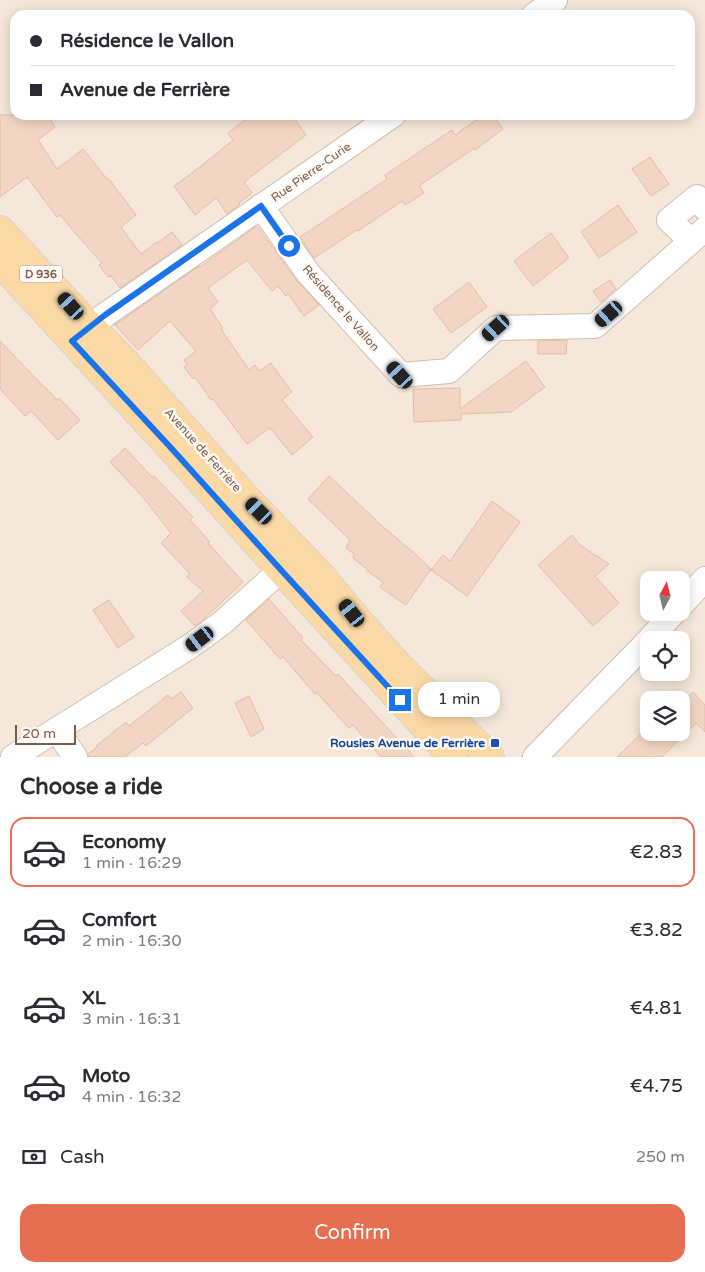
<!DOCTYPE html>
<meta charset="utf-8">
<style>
body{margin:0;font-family:"Varela Round",sans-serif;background:#f7f7f7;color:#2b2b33;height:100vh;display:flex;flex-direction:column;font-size:19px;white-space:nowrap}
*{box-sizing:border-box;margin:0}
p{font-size:16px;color:#7c7c81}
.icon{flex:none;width:28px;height:28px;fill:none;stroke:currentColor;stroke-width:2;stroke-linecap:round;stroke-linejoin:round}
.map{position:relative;height:757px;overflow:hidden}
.sheet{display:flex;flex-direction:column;background:#fff;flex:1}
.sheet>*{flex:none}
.hud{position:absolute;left:10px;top:10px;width:685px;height:110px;border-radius:15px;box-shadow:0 2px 12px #0003;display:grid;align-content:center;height:110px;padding:0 20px;background:#fff}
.needle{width:32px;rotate:7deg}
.controls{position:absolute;left:640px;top:571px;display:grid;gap:10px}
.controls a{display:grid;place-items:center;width:50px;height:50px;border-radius:10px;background:#fff;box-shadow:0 2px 12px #0003;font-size:25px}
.scale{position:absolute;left:15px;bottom:12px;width:61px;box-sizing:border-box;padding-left:5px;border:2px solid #7a5c4d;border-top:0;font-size:14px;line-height:18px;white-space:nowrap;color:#7a5c4d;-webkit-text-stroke:4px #fffaf3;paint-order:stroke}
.end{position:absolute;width:22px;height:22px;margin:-11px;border:6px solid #1a73e8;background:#fff;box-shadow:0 0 0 2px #fff}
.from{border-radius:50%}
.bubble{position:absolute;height:35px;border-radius:15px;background:#fff;box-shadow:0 2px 12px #0003;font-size:16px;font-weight:600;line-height:35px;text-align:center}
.car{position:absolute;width:15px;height:30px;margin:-15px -8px;border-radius:6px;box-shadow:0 0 4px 1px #0007;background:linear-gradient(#222 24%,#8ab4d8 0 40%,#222 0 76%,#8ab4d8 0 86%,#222 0)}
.hud b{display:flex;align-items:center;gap:18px;height:48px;font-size:19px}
.hud b+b{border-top:1px solid #e1e1e2}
.hud i{width:12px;height:12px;background:#2b2b33}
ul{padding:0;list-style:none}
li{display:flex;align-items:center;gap:15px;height:70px;margin:0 10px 8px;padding:0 10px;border:2px solid transparent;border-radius:15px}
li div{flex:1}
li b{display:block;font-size:19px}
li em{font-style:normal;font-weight:600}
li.current{border-color:#e76f51}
li>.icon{width:45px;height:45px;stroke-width:1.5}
h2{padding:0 20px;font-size:22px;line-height:60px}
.pay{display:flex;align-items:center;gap:12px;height:55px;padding:0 20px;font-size:19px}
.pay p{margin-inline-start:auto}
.button{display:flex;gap:10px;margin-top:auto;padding:10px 20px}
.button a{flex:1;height:58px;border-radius:15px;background:#e76f51;color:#fff;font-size:20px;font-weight:600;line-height:58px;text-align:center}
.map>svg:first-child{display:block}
.residential{fill:#f5e8da;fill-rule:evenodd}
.building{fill:#f3d5c3;stroke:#e6bba3}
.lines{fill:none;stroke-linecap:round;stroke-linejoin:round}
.street-casing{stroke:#d1beb0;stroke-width:26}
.primary-casing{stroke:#dad1cd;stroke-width:30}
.street{stroke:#fff;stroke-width:24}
.primary{stroke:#fbd9a5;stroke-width:28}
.route{stroke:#1a73e8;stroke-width:6}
.transit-dot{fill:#1a4fb4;stroke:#fffaf3;stroke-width:2}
.labels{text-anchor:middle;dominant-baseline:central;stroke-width:5;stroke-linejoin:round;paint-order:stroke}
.shield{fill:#fffaf3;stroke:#a28b7f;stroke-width:1}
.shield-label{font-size:11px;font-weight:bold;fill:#7a5c4d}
.street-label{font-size:12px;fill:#7a5c4d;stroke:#fffaf3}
.transit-label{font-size:12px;font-weight:bold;fill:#164399;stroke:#fffaf3;text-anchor:end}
</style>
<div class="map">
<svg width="705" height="757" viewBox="0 0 705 757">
<rect width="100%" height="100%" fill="#fdf6ec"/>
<path class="residential" d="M0,0H705V757H0ZM15,15H690V115H15ZM649,580H681V612H649ZM649,640H681V672H649ZM649,700H681V732H649Z"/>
<path class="building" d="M0,115H47L55,127L38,140L57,169L83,149L107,179H109L136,215L121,227L141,254L157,242V243L172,232L182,245L120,288L111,276L108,277L99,265L102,263L82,241L60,215L57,217L27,177L0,197Z
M251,115H292L306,135L244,182L252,193L239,203L240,204L227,214L216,198L195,215L174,186L200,167L233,140L228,133Z
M483,115H493L503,129L475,150L473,149L419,186L424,193L405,205L402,201L358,231L357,230L314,258L300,237L387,179L385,175L452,130L455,135Z
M650,157L669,184L651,196L632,169Z
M618,205L637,232L599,258L581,232Z
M257,226L297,281L319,305L304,316L288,294L286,296L278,286L272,291L247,260L208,288L218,302L210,309L223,328L221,329L249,370L255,365L259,371L271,363L292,392L282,400L313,437L292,455L270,428L247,444L213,399L211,400L195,377L193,379L184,367L187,364L184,360L196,351L170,321L138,350L115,325L199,266L200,267Z
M551,233L569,258L533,286L514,261Z
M610,280L616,289L601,302L593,291Z
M469,282L487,307L451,333L433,309Z
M567,340L566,354H538V341Z
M0,341L45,388H46L57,400L59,398L80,420L58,440L31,411L25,416L0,389Z
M526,361L545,387L511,412L461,414V420L414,422L413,389L460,388V409Z
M125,448L152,477L154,476L193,517L190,520L210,542L208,543L243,582L203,620L195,626L181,611L203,591L187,577L190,574L161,543L171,533L142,496L110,462Z
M329,476L376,520H375L413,552L431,569L406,605L380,587L383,582L366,570L367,569L353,558L354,554L346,548L350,540L308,499Z
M492,501L520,522L467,596L431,570L443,555L450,561Z
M572,535L580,545L609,564L595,576L619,603L593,626L538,565Z
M269,599L303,638L301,640L336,676L338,674L414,757H381L353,725L349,728L317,693L315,694L283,657L280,659L246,620Z
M109,600L134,637L118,648L93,610Z
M181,692L193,708L146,746L143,743L125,757H89L88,754L97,747L96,746L126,722L129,726L168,695L171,699Z
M693,692L705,705V732L696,723L662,757H617L649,726V732H681V704Z
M249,696L264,729L251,737L235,703Z"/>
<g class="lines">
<defs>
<path id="street" d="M534,15L555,0
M261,206L308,273L401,375L449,371L496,328L595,326L705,229
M691,241L669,220L697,197L705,208
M76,338L105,315L393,115
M681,605L705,579
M649,640L674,612
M57,730L75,757
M13,757L189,647L222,623L281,570L290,565L298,564
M535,757L649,640"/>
<path id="primary" d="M0,230L82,318L126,363L248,500L322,577L362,625L398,665L490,757
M0,262L172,449L281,570L453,757"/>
</defs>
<use href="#street" class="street-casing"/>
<use href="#primary" class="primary-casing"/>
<use href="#street" class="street"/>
<use href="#primary" class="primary"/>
</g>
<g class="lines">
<path class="route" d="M289,246L261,206L105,315L72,341L172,449L281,570L400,700"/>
</g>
<rect class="transit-dot" x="490" y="738" width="10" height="10" rx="2.5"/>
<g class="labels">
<rect class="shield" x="20" y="265.5" width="42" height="17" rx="4"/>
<g class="shield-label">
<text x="41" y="274">D 936</text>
</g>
<g class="street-label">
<text transform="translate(311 172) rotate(-35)">Rue Pierre-Curie</text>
<text transform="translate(341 308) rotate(49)">Résidence le Vallon</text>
<text transform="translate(203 450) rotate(48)">Avenue de Ferrière</text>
</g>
<g class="transit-label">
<text x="485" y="743">Rousies Avenue de Ferrière</text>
</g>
</g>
</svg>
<div class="controls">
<a><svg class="needle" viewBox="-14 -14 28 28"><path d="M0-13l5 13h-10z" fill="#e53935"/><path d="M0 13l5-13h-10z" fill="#7c7c81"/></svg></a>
<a><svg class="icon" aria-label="locate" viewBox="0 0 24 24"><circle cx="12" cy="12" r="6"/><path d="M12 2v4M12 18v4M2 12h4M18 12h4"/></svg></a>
<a><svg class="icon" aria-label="layers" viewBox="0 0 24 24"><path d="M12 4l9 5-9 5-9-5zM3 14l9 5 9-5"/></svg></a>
</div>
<div class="scale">20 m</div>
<i class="end from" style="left:289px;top:246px"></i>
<i class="end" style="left:400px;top:700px"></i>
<div class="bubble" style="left:418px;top:682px;width:82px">1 min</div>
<i class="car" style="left:71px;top:306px;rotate:318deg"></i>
<i class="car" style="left:609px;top:314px;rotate:229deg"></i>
<i class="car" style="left:496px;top:328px;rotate:228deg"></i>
<i class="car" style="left:400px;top:375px;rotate:318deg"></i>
<i class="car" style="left:259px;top:511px;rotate:315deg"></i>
<i class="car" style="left:352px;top:613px;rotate:321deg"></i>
<i class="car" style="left:200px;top:639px;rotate:233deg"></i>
<div class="hud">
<b><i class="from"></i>Résidence le Vallon</b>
<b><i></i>Avenue de Ferrière</b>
</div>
</div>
<section class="sheet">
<h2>Choose a ride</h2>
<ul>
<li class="current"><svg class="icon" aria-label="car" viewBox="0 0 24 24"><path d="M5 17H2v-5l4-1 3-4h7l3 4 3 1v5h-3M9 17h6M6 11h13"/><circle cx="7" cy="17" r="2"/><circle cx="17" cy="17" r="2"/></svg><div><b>Economy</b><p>1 min · 16:29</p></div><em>€2.83</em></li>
<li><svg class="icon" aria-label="car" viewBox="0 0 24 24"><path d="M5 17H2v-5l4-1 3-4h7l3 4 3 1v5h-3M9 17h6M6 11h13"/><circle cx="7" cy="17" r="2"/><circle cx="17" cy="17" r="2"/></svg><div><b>Comfort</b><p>2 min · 16:30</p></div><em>€3.82</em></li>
<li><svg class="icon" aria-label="car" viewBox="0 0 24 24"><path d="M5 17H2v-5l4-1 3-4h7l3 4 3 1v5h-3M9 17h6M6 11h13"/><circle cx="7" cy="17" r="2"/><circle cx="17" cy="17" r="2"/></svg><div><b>XL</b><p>3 min · 16:31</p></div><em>€4.81</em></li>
<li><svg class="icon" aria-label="car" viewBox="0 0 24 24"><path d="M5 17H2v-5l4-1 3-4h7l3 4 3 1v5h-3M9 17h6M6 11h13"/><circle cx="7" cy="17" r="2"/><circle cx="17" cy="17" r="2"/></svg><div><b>Moto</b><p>4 min · 16:32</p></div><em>€4.75</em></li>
</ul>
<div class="pay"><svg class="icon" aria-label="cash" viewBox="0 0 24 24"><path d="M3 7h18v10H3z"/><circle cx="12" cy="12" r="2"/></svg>Cash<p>250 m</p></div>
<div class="button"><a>Confirm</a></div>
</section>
